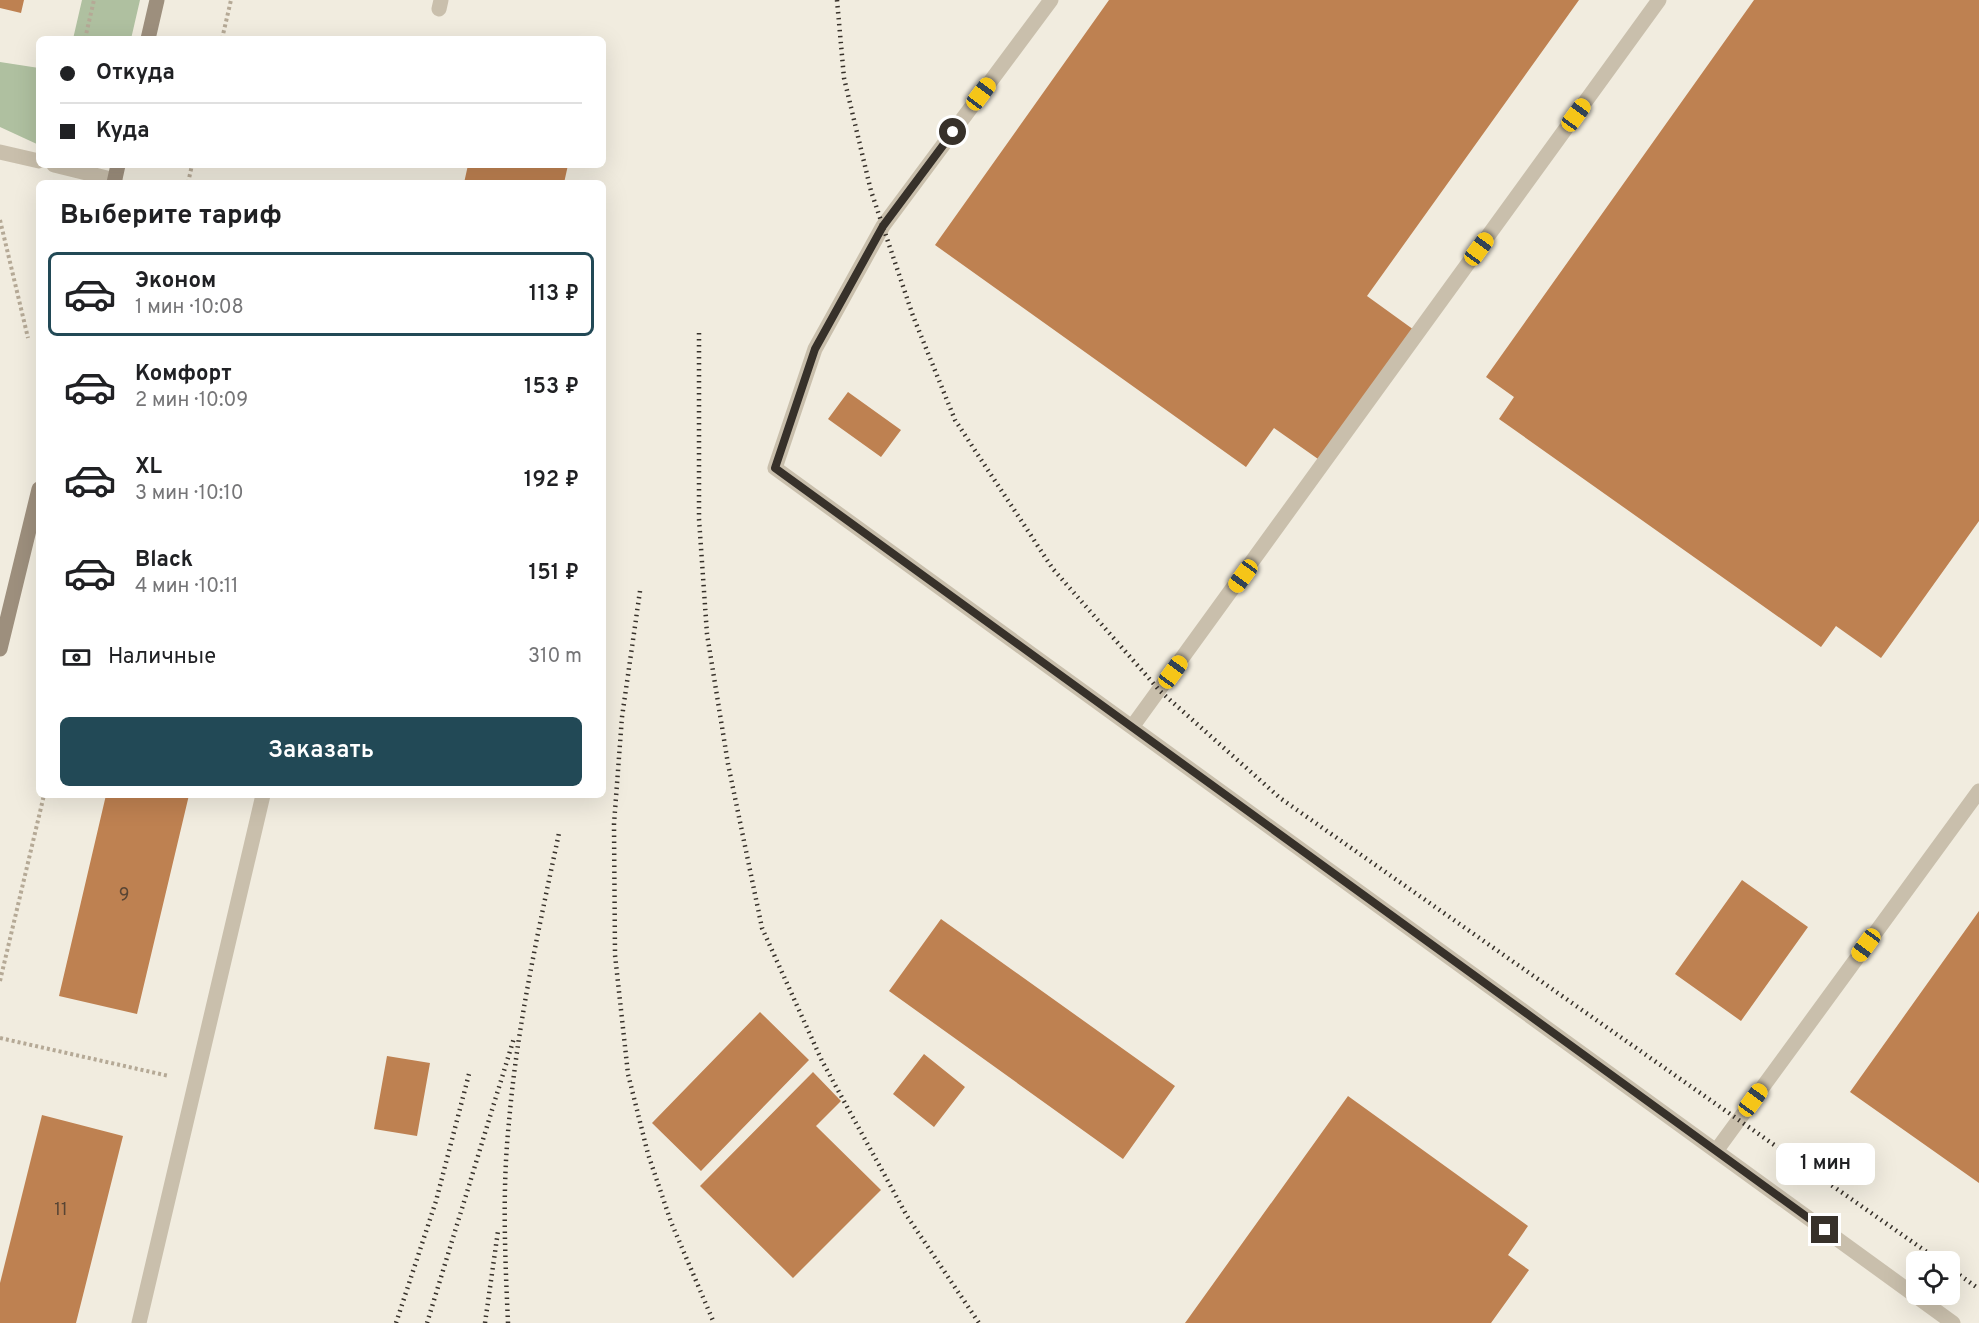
<!DOCTYPE html>
<html lang="ru">
<meta charset="utf-8">
<style>
body{margin:0;font-family:Overpass,sans-serif;background:#f6f6f6;color:#202124;height:100vh;display:flex;flex-direction:column;font-size:22px;white-space:nowrap}
*{box-sizing:border-box;margin:0}
p{font-size:20px;color:#757577}
.icon{flex:none;width:33px;height:33px;fill:none;stroke:currentColor;stroke-width:2;stroke-linecap:round;stroke-linejoin:round}
.map{position:relative;flex:1;overflow:hidden}
.drawer{position:absolute;left:36px;top:180px;width:570px;height:618px;display:flex;flex-direction:column;background:#fff;border-radius:9px;box-shadow:0 6px 24px #0002}
.drawer>*{flex:none}
.top-card{position:absolute;left:36px;top:36px;width:570px;height:132px;border-radius:9px;box-shadow:0 6px 24px #0002;display:grid;align-content:center;height:132px;padding:0 24px;background:#fff}
.buttons{position:absolute;left:1906px;top:1251px;display:grid;gap:12px}
.buttons a{display:grid;place-items:center;width:54px;height:54px;border-radius:9px;background:#fff;box-shadow:0 6px 24px #0002;font-size:30px}
.end{position:absolute;width:27px;height:27px;margin:-14px;border:8px solid #37312a;background:#fff;box-shadow:0 0 0 3px #fff}
.from{border-radius:50%}
.bubble{position:absolute;height:42px;border-radius:9px;background:#fff;box-shadow:0 6px 24px #0002;font-size:20px;font-weight:600;line-height:42px;text-align:center}
.car{position:absolute;width:18px;height:36px;margin:-18px -9px;border-radius:8px;box-shadow:0 0 4px 2px #0007;background:linear-gradient(#f5c518 24%,#345 0 40%,#f5c518 0 76%,#345 0 86%,#f5c518 0)}
.top-card b{display:flex;align-items:center;gap:21px;height:57px;font-size:22px}
.top-card b+b{border-top:2px solid #e0e0e0}
.top-card i{width:15px;height:15px;background:#202124}
ul{padding:0;list-style:none}
li{display:flex;align-items:center;gap:18px;height:84px;margin:0 12px 9px;padding:0 12px;border:3px solid transparent;border-radius:9px}
li div{flex:1}
li b{display:block;font-size:22px}
li em{font-style:normal;font-weight:600}
li.selected{border-color:#224956}
li>.icon{width:54px;height:54px;stroke-width:1.5}
h2{padding:0 24px;font-size:27px;line-height:72px}
.pay{display:flex;align-items:center;gap:15px;height:66px;padding:0 24px;font-size:22px}
.pay p{margin-inline-start:auto}
.cta{display:flex;gap:12px;margin-top:auto;padding:12px 24px}
.cta a{flex:1;height:69px;border-radius:9px;background:#224956;color:#fff;font-size:24px;font-weight:600;line-height:69px;text-align:center}
.map>svg:first-child{display:block}
.green{fill:#afc0a0}
.building{fill:#be8151}
.lines{fill:none;stroke-linecap:round;stroke-linejoin:round}
.path{stroke:#b5a996;stroke-width:4;stroke-dasharray:3 3;stroke-linecap:butt}
.lane{stroke:#c9bfac;stroke-width:15}
.secondary{stroke:#9d8f7d;stroke-width:15}
.rail{stroke:#37312a;stroke-width:4.5;stroke-dasharray:1.5 4.5;stroke-linecap:butt}
.route{stroke:#37312a;stroke-width:8}
.labels{text-anchor:middle;dominant-baseline:central;stroke-width:6;stroke-linejoin:round;paint-order:stroke}
.number-label{font-size:18px;fill:#594534}
</style>
<div class="map">
<svg width="1979" height="1323" viewBox="0 0 1979 1323">
<rect width="100%" height="100%" fill="#f1ecdf"/>
<path class="green" d="M82,0H140L131,39H73Z
M0,62L39,68V145L0,127Z"/>
<path class="building" d="M0,0H24L21,13L0,8Z
M1109,0H1579L1367,296L1421,335L1328,466L1274,428L1246,467L935,245Z
M1754,0H1979V521L1881,658L1836,626L1821,647L1499,419L1514,397L1486,377Z
M468,165H568L564,183H464Z
M848,392L901,430L881,457L828,419Z
M106,795H189L137,1014L59,996Z
M1742,880L1808,927L1741,1021L1675,974Z
M1979,911V1183L1850,1092Z
M941,919L1175,1086L1123,1159L889,991Z
M760,1012L809,1060L701,1171L652,1123Z
M924,1054L965,1087L934,1127L893,1094Z
M387,1056L430,1063L417,1136L374,1129Z
M813,1072L841,1101L816,1126L881,1190L793,1278L700,1186Z
M1348,1096L1528,1226L1508,1255L1529,1270L1491,1323H1185Z
M42,1115L123,1136L76,1323H0V1283Z"/>
<g class="lines">
<path class="path" d="M85,39L94,0
M222,39L231,0
M188,183L192,165
M0,220L28,338
M0,981L44,795
M0,1038L169,1076"/>
<path class="lane" d="M1051,0L883,226L815,349L775,468L1953,1323
M439,9L441,0
M0,152L39,161
M54,165L115,180
M1132,727L1659,0
M1716,1151L1979,791
M139,1323L263,795"/>
<path class="secondary" d="M148,39L157,0
M114,183L118,165
M0,649L39,489"/>
<path class="rail" d="M837,0L844,78L871,191L913,316L955,420L1053,569L1160,691L1280,798L1941,1262
M699,333V519L707,634L728,764L762,928L822,1061L907,1216L979,1323
M640,591L622,717L614,824L615,955L628,1074L648,1154L671,1222L714,1323
M1950,1268L1979,1289
M396,1323L436,1201L469,1074
M427,1323L514,1038
M485,1323L498,1231
M508,1323C505,1256 502,1189 509,1122C517,1025 539,928 559,833"/>
</g>
<g class="lines">
<path class="route" d="M953,132L883,226L815,349L775,468L1825,1230"/>
</g>
<g class="labels">
<g class="number-label">
<text x="124" y="895">9</text>
<text x="61" y="1210">11</text>
</g>
</g>
</svg>
<div class="buttons">
<a><svg class="icon" aria-label="locate" viewBox="0 0 24 24"><circle cx="12" cy="12" r="6"/><path d="M12 2v4M12 18v4M2 12h4M18 12h4"/></svg></a>
</div>
<i class="end from" style="left:953px;top:132px"></i>
<i class="end" style="left:1825px;top:1230px"></i>
<div class="bubble" style="left:1776px;top:1143px;width:99px">1 мин</div>
<i class="car" style="left:981px;top:94px;rotate:37deg"></i>
<i class="car" style="left:1576px;top:115px;rotate:36deg"></i>
<i class="car" style="left:1479px;top:249px;rotate:36deg"></i>
<i class="car" style="left:1243px;top:576px;rotate:216deg"></i>
<i class="car" style="left:1173px;top:672px;rotate:36deg"></i>
<i class="car" style="left:1866px;top:945px;rotate:216deg"></i>
<i class="car" style="left:1753px;top:1100px;rotate:36deg"></i>
<div class="top-card">
<b><i class="from"></i>Откуда</b>
<b><i></i>Куда</b>
</div>
<section class="drawer">
<h2>Выберите тариф</h2>
<ul>
<li class="selected"><svg class="icon" aria-label="car" viewBox="0 0 24 24"><path d="M5 17H2v-5l4-1 3-4h7l3 4 3 1v5h-3M9 17h6M6 11h13"/><circle cx="7" cy="17" r="2"/><circle cx="17" cy="17" r="2"/></svg><div><b>Эконом</b><p>1 мин · 10:08</p></div><em>113 ₽</em></li>
<li><svg class="icon" aria-label="car" viewBox="0 0 24 24"><path d="M5 17H2v-5l4-1 3-4h7l3 4 3 1v5h-3M9 17h6M6 11h13"/><circle cx="7" cy="17" r="2"/><circle cx="17" cy="17" r="2"/></svg><div><b>Комфорт</b><p>2 мин · 10:09</p></div><em>153 ₽</em></li>
<li><svg class="icon" aria-label="car" viewBox="0 0 24 24"><path d="M5 17H2v-5l4-1 3-4h7l3 4 3 1v5h-3M9 17h6M6 11h13"/><circle cx="7" cy="17" r="2"/><circle cx="17" cy="17" r="2"/></svg><div><b>XL</b><p>3 мин · 10:10</p></div><em>192 ₽</em></li>
<li><svg class="icon" aria-label="car" viewBox="0 0 24 24"><path d="M5 17H2v-5l4-1 3-4h7l3 4 3 1v5h-3M9 17h6M6 11h13"/><circle cx="7" cy="17" r="2"/><circle cx="17" cy="17" r="2"/></svg><div><b>Black</b><p>4 мин · 10:11</p></div><em>151 ₽</em></li>
</ul>
<div class="pay"><svg class="icon" aria-label="cash" viewBox="0 0 24 24"><path d="M3 7h18v10H3z"/><circle cx="12" cy="12" r="2"/></svg>Наличные<p>310 m</p></div>
<div class="cta"><a>Заказать</a></div>
</section>
</div>
